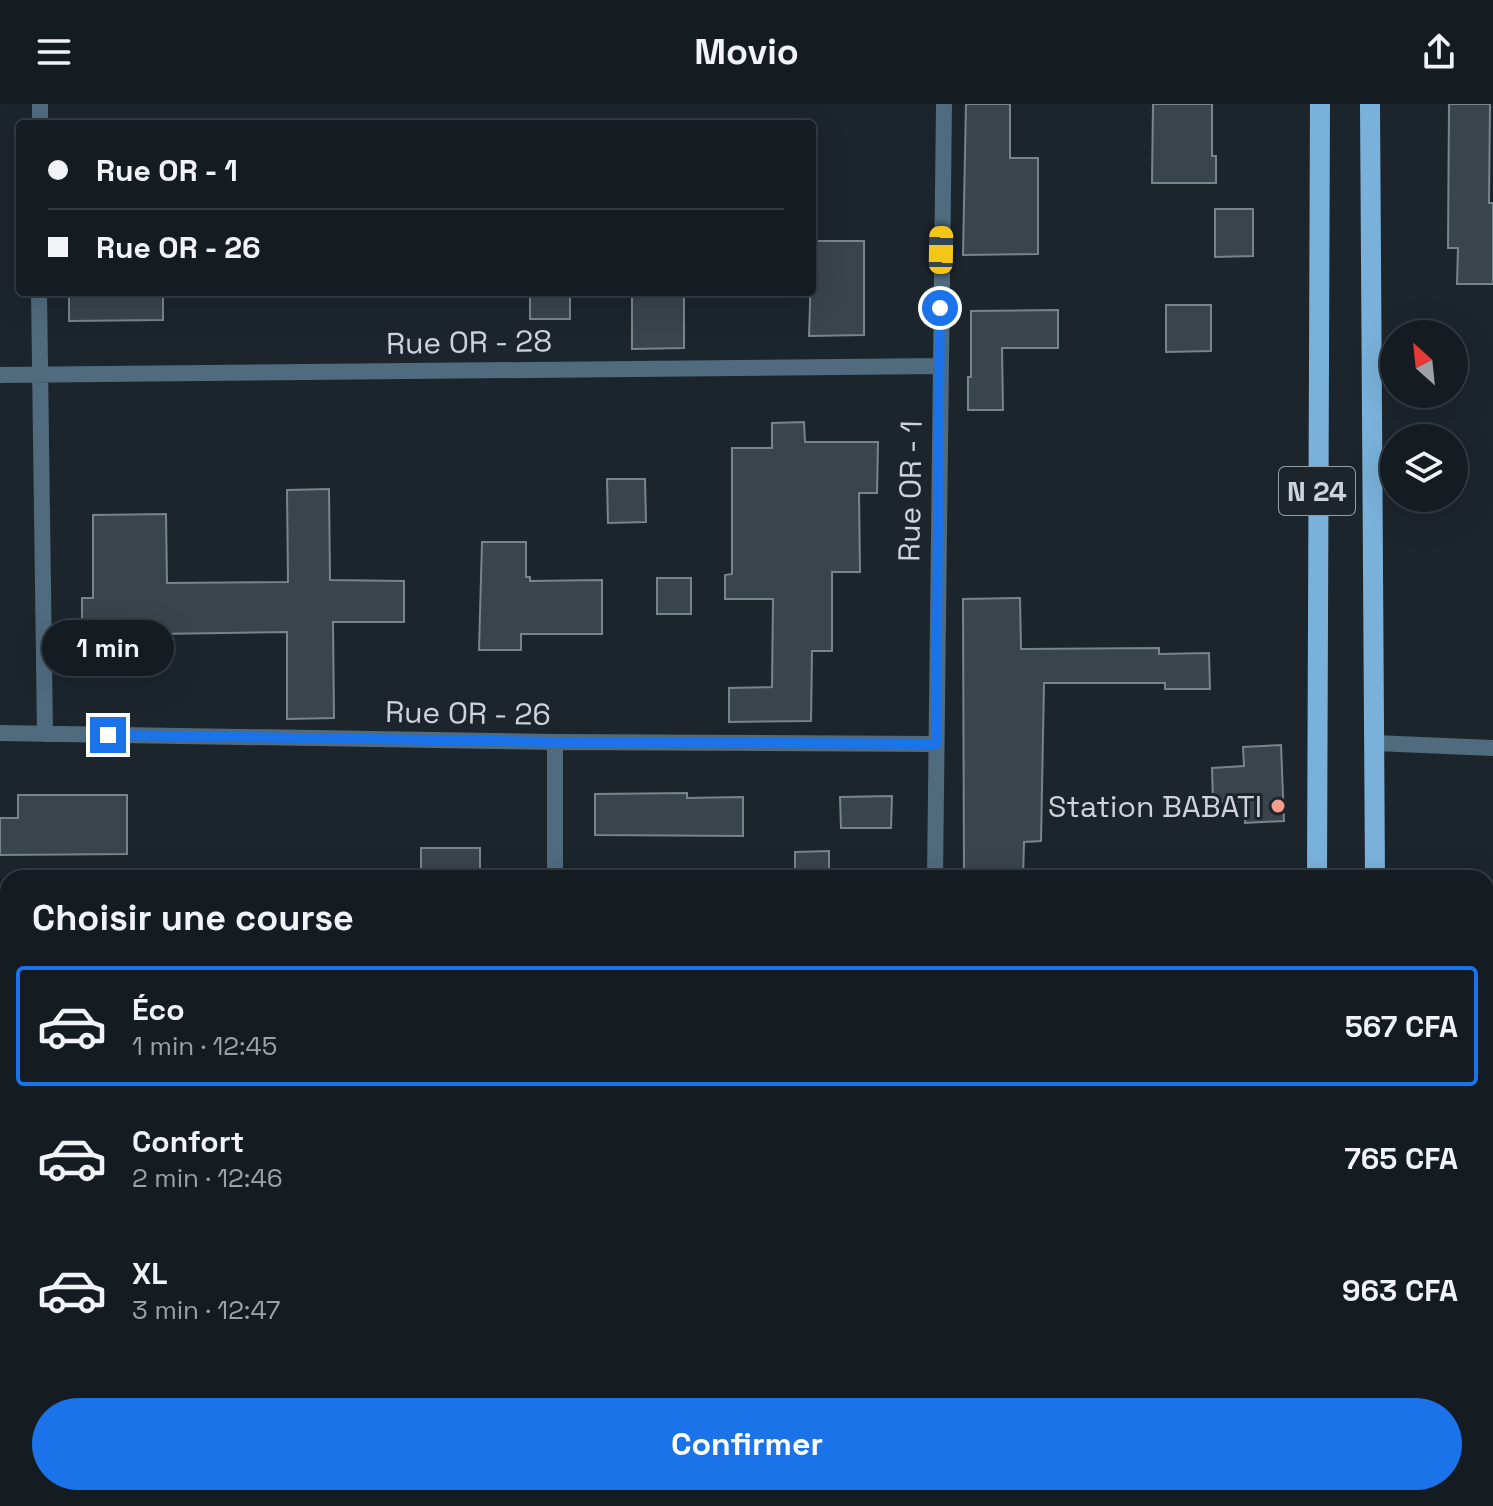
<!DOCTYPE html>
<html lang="fr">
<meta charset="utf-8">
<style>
body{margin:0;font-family:"Space Grotesk",sans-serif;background:#22292e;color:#f1f3f6;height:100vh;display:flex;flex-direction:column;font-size:30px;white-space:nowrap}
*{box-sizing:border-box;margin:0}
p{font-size:26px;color:#9da1a5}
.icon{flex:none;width:44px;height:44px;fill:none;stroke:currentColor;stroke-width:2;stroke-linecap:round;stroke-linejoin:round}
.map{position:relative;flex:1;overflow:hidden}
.side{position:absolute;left:0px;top:766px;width:1494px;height:636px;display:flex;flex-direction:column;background:#151c21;border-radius:24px 24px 0 0;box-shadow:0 8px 32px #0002,0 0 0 2px #343a3f}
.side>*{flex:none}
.guide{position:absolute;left:16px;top:16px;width:800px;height:176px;border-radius:8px;box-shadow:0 8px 32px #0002,0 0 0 2px #343a3f;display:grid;align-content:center;height:176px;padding:0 32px;background:#151c21}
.needle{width:52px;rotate:333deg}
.tools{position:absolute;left:1380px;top:216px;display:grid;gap:16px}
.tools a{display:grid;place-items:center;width:88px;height:88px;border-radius:50%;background:#151c21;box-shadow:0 8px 32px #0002,0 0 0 2px #343a3f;font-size:40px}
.end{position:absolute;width:36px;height:36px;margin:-18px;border:10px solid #1a73e8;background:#fff;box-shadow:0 0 0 4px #fff}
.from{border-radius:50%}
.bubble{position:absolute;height:56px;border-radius:28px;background:#151c21;box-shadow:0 8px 32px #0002,0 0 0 2px #343a3f;font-size:26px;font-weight:600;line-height:56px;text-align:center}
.car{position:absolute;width:24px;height:48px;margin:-24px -12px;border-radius:10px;box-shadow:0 0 6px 2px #0007;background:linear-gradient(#f5c518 24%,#345 0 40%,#f5c518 0 76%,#345 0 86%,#f5c518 0)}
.guide b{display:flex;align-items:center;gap:28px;height:76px;font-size:30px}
.guide b+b{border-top:2px solid #343a3f}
.guide i{width:20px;height:20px;background:#f1f3f6}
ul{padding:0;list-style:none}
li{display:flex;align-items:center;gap:24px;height:120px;margin:0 16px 12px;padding:0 16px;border:4px solid transparent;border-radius:8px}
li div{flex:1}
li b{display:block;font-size:30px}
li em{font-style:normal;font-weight:600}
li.on{border-color:#1a73e8}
li>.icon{width:72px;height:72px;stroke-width:1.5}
h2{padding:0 32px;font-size:36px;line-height:96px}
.primary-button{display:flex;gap:16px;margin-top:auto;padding:16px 32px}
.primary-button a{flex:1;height:92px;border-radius:48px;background:#1a73e8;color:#fff;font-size:32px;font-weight:600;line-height:92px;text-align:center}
header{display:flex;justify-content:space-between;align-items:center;height:104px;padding:0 32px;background:#151c21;font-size:36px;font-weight:600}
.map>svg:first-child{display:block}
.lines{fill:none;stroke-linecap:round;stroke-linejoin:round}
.river{stroke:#145b87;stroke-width:60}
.building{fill:#3a444c;stroke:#78848c;stroke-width:2}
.street{stroke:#506a7e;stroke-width:16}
.primary{stroke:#7ab1da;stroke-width:20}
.route{stroke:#1a73e8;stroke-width:10}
.poi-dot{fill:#f49d8c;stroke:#1c252c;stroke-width:3}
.labels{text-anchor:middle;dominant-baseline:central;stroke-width:6;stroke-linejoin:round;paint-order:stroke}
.shield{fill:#1c252c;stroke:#989fa4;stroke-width:2}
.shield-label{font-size:28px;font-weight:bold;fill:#cdd3d8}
.street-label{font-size:30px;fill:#cdd3d8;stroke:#1c252c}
.poi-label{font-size:30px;fill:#cdd3d8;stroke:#1c252c;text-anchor:end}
</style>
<header><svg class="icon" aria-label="menu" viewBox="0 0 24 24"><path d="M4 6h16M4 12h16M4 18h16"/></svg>Movio<svg class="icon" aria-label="share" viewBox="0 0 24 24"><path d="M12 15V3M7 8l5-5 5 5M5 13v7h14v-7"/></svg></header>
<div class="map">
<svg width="1493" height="1402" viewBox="0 0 1493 1402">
<rect width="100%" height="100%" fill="#1c252c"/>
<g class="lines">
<path class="river" d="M0,876L8,886
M0,1100L8,1091"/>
</g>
<path class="building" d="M966,0H1010V54H1038V150L963,151Z
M1153,0H1212V52H1216V79H1152Z
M1449,0H1490L1489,99H1493V180H1457L1458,144H1448Z
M1215,105H1253V152L1215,153Z
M812,137H864V231L809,232Z
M69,188H163V216L69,217Z
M530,188H570V215H530Z
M632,188H684V244L632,245Z
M1166,201H1211V247L1166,248Z
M1058,206V244H1002L1003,306H968V273H971V207Z
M804,318L805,338H878L877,389H859L860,468H832V547H812L811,617L729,618V584L772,583L773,495H725V471L732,470V344H772V319Z
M607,375H645L646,418L608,419Z
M329,385L330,476L404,477V518H333L334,614L287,615V528L156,530V544L113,545V540H82V494H93V411L166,410L167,479L288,478L287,386Z
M482,438H526V473H530V477L602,476V530H521V546H479Z
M657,474H691V510H657Z
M1020,494L1021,545L1159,544V550L1209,549L1210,585H1165V579H1044L1041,737L1024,738L1023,774H964L963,495Z
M1281,641L1284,717L1245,719V696L1213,698L1212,664L1244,662L1243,643Z
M687,689V694L743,693V732L595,731V690Z
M18,691H127V750L0,751V714H18Z
M892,692L891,724H841L840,693Z
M421,744H480V774H421Z
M829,747V774H795V748Z"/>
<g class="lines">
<path class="street" d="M40,20V0
M39,188L45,630
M0,271L939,262
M0,629L555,638L936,640
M555,638V774
M1375,639L1493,644
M935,774L944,0
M1486,1042H1493
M0,1143L8,1140
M257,1394L259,1402
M556,1394V1402
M938,1394V1402"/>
<path class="primary" d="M1370,0L1375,774
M1317,774L1320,0
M1332,1394L1333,1402
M1390,1394V1402"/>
</g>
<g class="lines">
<path class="route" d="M108,631L555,638L936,640L940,204"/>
</g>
<circle class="poi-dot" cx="1278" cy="702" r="8"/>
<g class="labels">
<rect class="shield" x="1279" y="363" width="76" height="48" rx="6"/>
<g class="shield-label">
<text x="1317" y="387">N 24</text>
</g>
<g class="street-label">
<text transform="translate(469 238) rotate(-1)">Rue OR - 28</text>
<text transform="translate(910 387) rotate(-89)">Rue OR - 1</text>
<text transform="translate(468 609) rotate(1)">Rue OR - 26</text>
</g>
<g class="poi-label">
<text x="1262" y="702">Station BABATI</text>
</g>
</g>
</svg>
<div class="tools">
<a><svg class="needle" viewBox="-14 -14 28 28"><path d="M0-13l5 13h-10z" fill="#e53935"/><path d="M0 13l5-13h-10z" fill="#9da1a5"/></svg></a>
<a><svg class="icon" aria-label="layers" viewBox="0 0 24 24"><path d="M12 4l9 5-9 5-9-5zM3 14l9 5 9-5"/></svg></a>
</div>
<i class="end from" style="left:940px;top:204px"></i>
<i class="end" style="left:108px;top:631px"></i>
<div class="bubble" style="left:42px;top:516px;width:132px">1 min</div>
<i class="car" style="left:941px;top:146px;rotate:1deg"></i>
<div class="guide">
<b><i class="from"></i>Rue OR - 1</b>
<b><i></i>Rue OR - 26</b>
</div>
<section class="side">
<h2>Choisir une course</h2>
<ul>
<li class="on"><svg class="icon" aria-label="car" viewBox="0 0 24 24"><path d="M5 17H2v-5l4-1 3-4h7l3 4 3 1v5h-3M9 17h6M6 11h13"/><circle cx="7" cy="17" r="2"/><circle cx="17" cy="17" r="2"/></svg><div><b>Éco</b><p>1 min · 12:45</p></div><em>567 CFA</em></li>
<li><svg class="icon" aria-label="car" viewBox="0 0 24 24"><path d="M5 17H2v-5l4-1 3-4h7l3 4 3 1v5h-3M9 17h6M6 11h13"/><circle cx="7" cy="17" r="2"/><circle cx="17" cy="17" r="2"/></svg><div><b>Confort</b><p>2 min · 12:46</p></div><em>765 CFA</em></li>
<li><svg class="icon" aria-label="car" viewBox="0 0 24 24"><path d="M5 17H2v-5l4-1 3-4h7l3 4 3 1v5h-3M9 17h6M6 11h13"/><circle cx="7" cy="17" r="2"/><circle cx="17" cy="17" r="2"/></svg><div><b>XL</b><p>3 min · 12:47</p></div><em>963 CFA</em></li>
</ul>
<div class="primary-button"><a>Confirmer</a></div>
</section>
</div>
